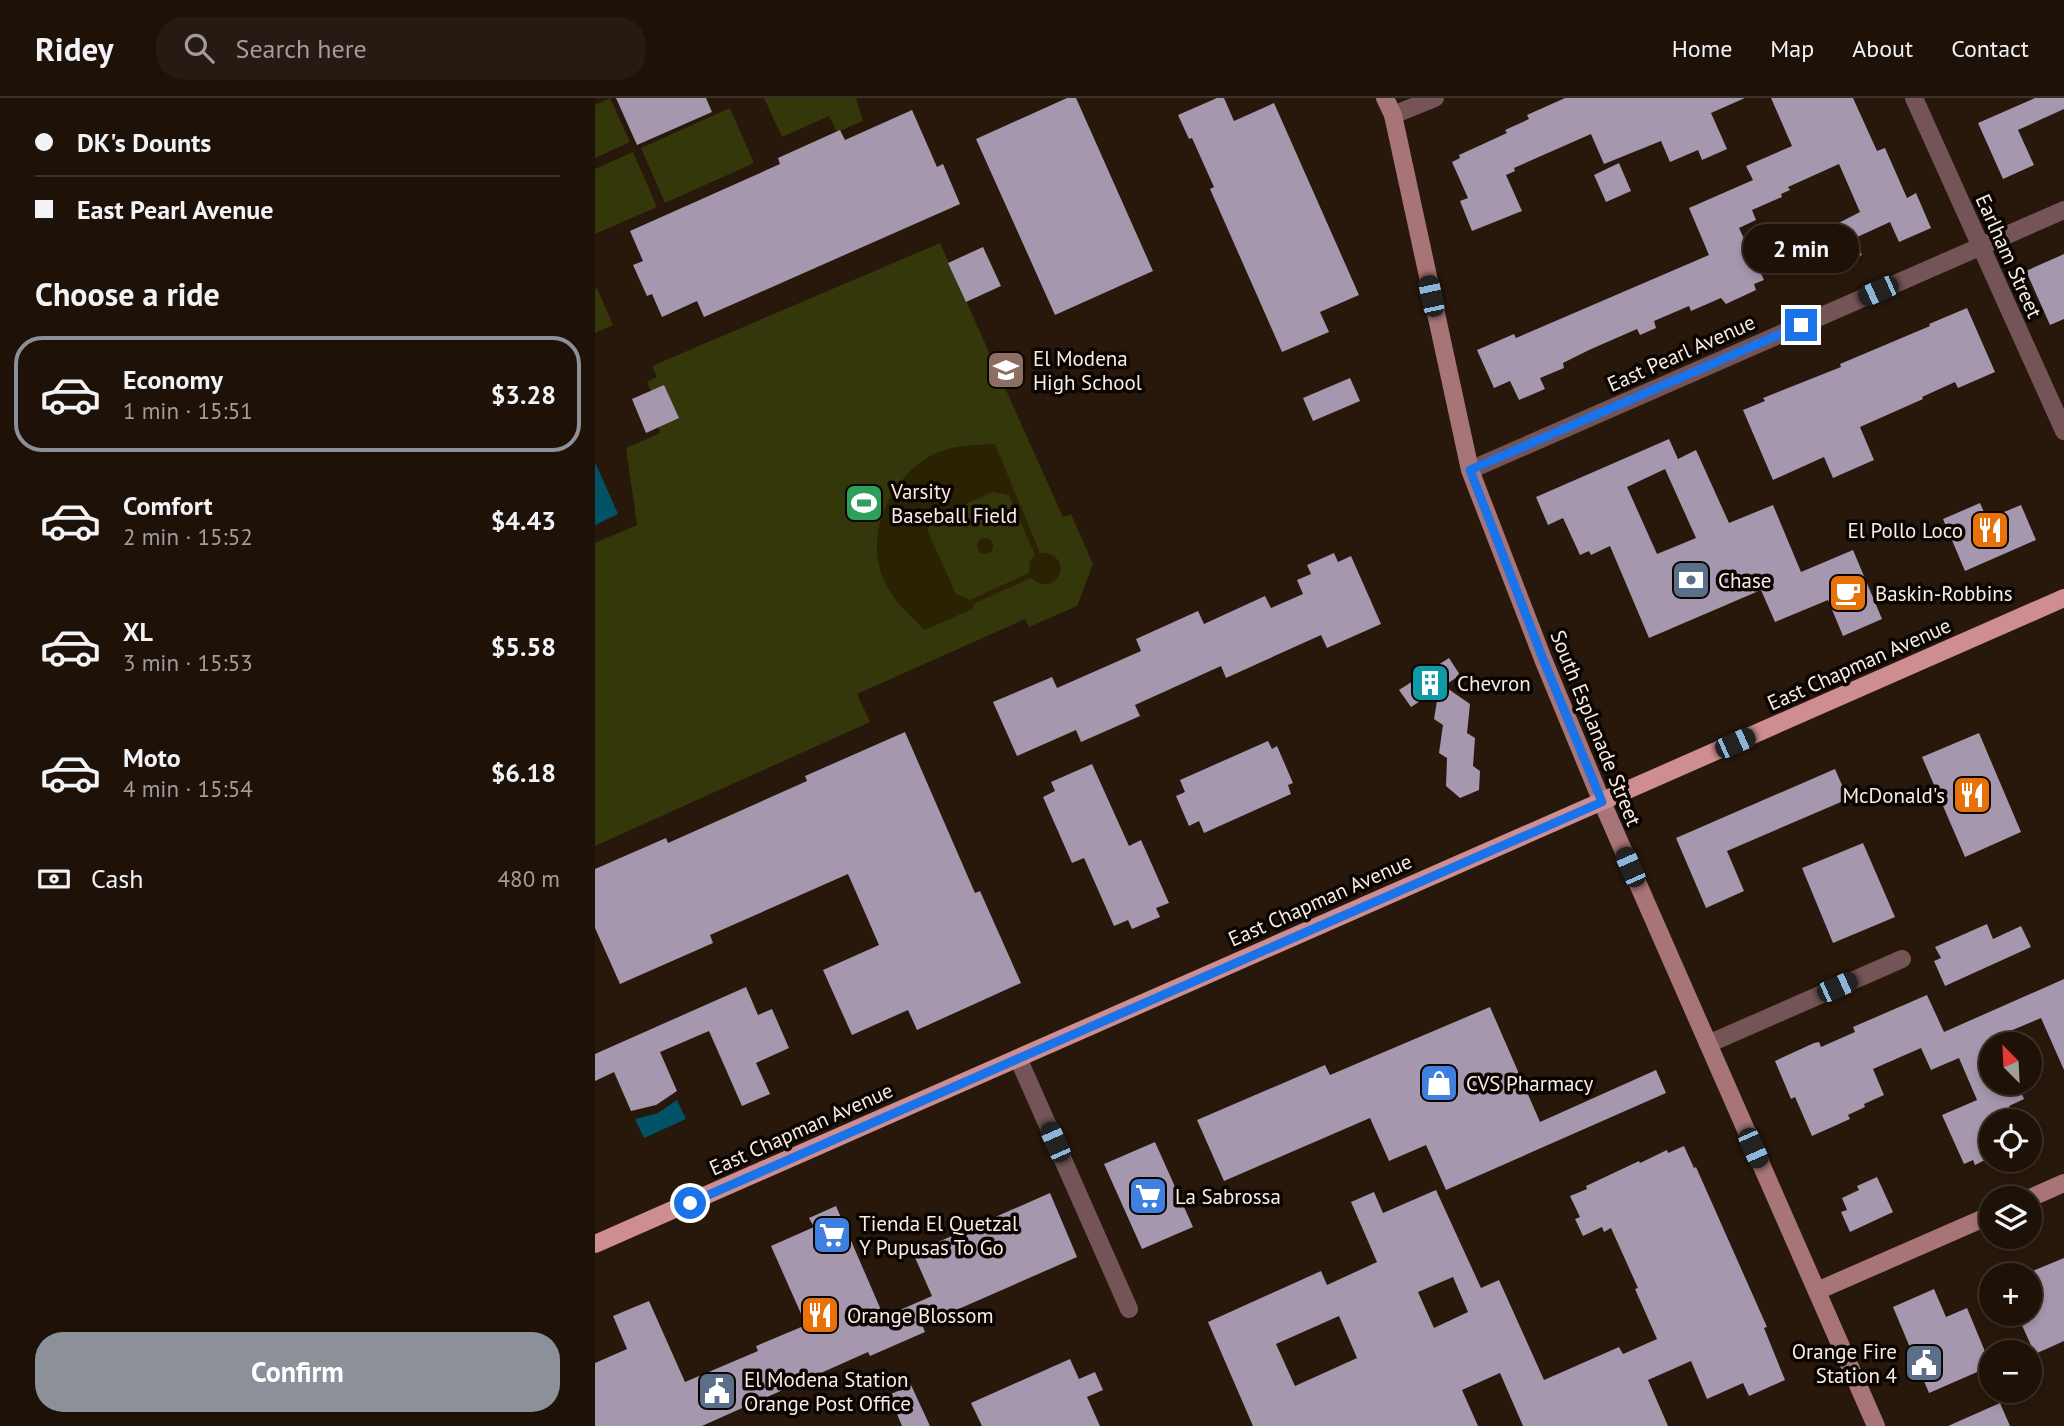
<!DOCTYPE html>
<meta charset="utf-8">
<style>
body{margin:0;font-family:"PT Sans",sans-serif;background:#261a12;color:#f1f3f6;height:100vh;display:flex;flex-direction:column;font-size:26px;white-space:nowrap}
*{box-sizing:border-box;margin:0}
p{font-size:23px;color:#a19d9c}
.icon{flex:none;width:38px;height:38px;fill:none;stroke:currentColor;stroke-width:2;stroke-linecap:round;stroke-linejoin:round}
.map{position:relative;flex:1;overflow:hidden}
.drawer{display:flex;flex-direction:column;background:#1e1108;width:595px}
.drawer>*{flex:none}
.guide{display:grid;align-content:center;height:154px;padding:0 35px;background:#1e1108}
.needle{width:46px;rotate:336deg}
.tools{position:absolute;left:1384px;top:934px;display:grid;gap:14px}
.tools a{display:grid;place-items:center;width:63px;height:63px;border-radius:50%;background:#1e1108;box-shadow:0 4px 10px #0003,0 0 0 2px #3c3129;font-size:35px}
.end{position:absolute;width:32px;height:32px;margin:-16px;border:9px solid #1a73e8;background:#fff;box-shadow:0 0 0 4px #fff}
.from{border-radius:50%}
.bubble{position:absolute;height:49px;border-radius:24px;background:#1e1108;box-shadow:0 4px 10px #0003,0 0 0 2px #3c3129;font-size:23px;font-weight:800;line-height:49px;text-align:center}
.car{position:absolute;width:21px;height:42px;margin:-21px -10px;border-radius:9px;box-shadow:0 0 5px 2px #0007;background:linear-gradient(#222 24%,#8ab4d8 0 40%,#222 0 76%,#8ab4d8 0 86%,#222 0)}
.guide b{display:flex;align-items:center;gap:24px;height:66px;font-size:26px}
.guide b+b{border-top:2px solid #3c3129}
.guide i{width:18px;height:18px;background:#f1f3f6}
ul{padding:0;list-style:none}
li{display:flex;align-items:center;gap:21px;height:116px;margin:0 14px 10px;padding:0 21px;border:4px solid transparent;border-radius:28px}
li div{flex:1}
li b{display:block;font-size:26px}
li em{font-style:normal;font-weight:800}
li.on{border-color:#8c9099}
li>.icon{width:63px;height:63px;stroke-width:1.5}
h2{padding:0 35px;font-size:32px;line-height:84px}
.pay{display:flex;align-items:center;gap:18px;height:77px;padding:0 35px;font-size:26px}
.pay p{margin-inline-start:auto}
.button{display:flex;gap:14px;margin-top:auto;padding:14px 35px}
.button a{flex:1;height:80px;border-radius:28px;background:#8c9099;color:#fff;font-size:28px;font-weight:800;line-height:80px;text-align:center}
header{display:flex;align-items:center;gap:42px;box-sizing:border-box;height:98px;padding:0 35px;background:#1e1108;border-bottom:2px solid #3c3129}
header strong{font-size:33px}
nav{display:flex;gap:38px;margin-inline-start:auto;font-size:24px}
.search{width:490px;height:63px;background:#261a12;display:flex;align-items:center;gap:18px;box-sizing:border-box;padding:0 24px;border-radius:28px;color:#a19d9c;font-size:26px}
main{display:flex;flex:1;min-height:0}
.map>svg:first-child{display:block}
.green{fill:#34370a}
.sand{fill:#2a2202;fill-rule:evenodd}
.water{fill:#015167}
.building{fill:#a597ad;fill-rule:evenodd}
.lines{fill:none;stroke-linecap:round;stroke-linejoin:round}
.street{stroke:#745456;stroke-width:18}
.secondary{stroke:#a77477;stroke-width:18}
.primary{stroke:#ce8d91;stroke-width:18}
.route{stroke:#1a73e8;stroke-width:9}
.labels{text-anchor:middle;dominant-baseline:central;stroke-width:7;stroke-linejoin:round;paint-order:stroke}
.street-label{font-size:21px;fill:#f8ece4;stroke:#0b0502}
.poi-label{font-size:21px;fill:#f8ece4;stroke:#0b0502;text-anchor:start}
</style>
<header>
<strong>Ridey</strong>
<div class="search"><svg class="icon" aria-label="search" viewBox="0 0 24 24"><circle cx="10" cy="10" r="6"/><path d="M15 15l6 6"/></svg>Search here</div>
<nav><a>Home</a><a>Map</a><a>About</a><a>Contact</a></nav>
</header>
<main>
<section class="drawer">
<div class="guide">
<b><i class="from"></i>DK's Dounts</b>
<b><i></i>East Pearl Avenue</b>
</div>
<h2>Choose a ride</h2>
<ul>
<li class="on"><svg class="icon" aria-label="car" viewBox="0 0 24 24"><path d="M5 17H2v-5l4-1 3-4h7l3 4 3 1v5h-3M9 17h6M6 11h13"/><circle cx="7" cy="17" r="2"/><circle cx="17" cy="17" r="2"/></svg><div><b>Economy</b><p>1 min · 15:51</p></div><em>$3.28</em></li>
<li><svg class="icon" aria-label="car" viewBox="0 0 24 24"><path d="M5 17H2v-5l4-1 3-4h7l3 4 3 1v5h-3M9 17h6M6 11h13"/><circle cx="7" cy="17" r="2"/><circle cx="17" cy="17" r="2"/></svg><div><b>Comfort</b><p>2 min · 15:52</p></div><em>$4.43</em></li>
<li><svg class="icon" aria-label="car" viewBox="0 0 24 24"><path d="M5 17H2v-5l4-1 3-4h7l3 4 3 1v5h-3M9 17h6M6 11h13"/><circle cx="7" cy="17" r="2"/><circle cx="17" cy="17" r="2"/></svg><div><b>XL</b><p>3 min · 15:53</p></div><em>$5.58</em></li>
<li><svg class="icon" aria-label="car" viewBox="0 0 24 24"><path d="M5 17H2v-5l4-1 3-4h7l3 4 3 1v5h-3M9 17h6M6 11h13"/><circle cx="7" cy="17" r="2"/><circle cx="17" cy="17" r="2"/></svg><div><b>Moto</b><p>4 min · 15:54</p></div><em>$6.18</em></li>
</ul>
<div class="pay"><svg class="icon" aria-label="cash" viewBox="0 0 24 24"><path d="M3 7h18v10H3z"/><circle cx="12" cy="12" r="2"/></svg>Cash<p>480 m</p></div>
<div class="button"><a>Confirm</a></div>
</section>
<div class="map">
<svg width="1469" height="1328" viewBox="0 0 1469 1328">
<rect width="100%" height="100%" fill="#28170b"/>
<path class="green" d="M15,0L35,44L0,60V7Z
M169,0H261L268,23L242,34L234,18L187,39Z
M135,10L159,65L70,105L46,50Z
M38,54L62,109L0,136V71Z
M345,145L468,419L476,416L498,466L482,508L434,529L430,521L262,596L275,624L0,748V445L42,427L31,350L65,335L56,293L52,284L62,279L57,268Z
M2,190L18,227L0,235V191Z"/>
<path class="sand" d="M400,346L445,455C481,454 464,503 436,480L380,505L377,511L330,532C317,520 304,508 294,492C265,444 291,383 337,357C355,347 380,347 400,346ZM398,394L414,397L440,457L435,463L434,475L375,502L361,496L332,432L337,421Z
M382 448a8 8 0 1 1 16 0a8 8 0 1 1-16 0Z"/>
<path class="water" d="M0,364L23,416L0,427Z
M82,1002L91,1021L49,1040L40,1021L63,1015Z"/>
<path class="building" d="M21,0H111L117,14L42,47Z
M472,0H481L558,173L460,217L381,41Z
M622,0H629L639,23L679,5L764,197L725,214L734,234L687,254L615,91L619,89L597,40L594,41L583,17Z
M970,0H1150L1116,15L1132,51L1107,62L1103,52L1075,64L1066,43L1009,66L996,36L919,70L920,73L911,77L927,113L877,133L865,103L873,100L857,64L865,60L864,57L912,35L910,32L934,21L932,17Z
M1176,0H1258L1282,53L1290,50L1312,100L1321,95L1336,130L1304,144L1295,124L1260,140L1267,157L1241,169L1226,134L1265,114L1244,66L1193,89L1195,92L1186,96L1187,99L1157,112L1161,122L1144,130L1169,182L1159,186L1161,192L1131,206L1126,200L1096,213L1094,208L1059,223L1061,230L1045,237L1042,231L994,252L968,265L969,270L945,280L950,291L924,302L915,283L899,290L882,252L919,236L921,240L1114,157L1094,110L1158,82L1151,68L1197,48Z
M1440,0H1469V11L1423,32L1439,67L1408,81L1383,25Z
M317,12L342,69L348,66L365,106L109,219L102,203L67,219L57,196L52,198L38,167L48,163L35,133L185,66L183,60L245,32L250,42Z
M1024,65L1036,93L1011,104L999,77Z
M388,149L406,188L371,204L353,165Z
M1469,156V221L1455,227L1431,173Z
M1372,210L1400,274L1363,290L1360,284L1327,299L1328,301L1265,329L1279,362L1238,380L1229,359L1178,382L1148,312L1170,303L1168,300L1246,269L1245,266L1335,228L1334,226Z
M755,280L765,303L718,323L708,300Z
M69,287L84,320L51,335L37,301Z
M1074,341L1083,361L1101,352L1134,425L1178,407L1206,474L1258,452L1287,521L1248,538L1233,502L1180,524L1166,492L1054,540L1015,448L996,457L994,453L985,457L968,420L953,427L941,399ZM1070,371L1101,440L1062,456L1032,389Z
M1385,405L1392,421L1426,407L1441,442L1370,473L1348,421Z
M739,455L743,464L756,458L786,526L732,550L726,537L631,580L626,568L540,607L545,618L486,644L481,632L422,658L398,604L457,579L462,590L546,553L541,541L603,513L609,526L670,498L676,510L708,496L702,482L716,476L712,467Z
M854,560L865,577L849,588L875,606L872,635L880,640L878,668L885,673L884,692L865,700L851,688L852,660L844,655L848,627L839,621L844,591L816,609L804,592Z
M310,634L380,795L385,793L426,885L322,932L313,912L257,937L228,872L284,847L253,776L115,837L118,845L25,886L0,830V771L71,740L73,745L212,683L210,678Z
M1384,635L1426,734L1370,759L1327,659Z
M673,643L677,651L682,648L698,685L693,687L696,696L609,735L604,723L594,728L581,698L590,694L585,682Z
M497,666L534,748L546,742L574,805L561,810L565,819L537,831L533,822L519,828L489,760L477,765L448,699L460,693L456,684Z
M1240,671L1253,701L1132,753L1149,793L1111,810L1081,740Z
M1268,745L1300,819L1238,845L1207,770Z
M1392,826L1398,841L1426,828L1436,849L1350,888L1339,863L1346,860L1340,849Z
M1469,881V972L1446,920L1401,939L1403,943L1396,946V985H1422L1429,1001L1414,1008L1421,1024H1396V1059L1380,1067L1378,1062L1369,1066L1347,1017L1382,1002L1364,960L1336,972L1326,950L1278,971L1289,997L1269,1006L1270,1009L1253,1017L1255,1021L1217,1038L1200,999L1196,1001L1180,963L1219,945L1224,944L1226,949L1260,934L1258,929L1332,897L1349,934Z
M151,889L163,917L177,911L194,950L161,965L175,996L147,1008L114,933L65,954L82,993L61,1007L36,1013L19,974L0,983V956Z
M895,909L945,1024L1061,972L1071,995L851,1092L831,1047L794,1063L775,1020L629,1083L602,1022L730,967L735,977Z
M560,1044L598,1129L547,1151L509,1066Z
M1089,1048L1099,1070L1101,1069L1172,1229L1169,1230L1190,1282L1154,1298L1148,1285L1112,1301L1096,1263L1053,1282L1073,1328H928L905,1275L867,1292L883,1328H658L613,1224L726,1173L732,1187L782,1164L756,1104L779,1094L788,1115L841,1092L886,1190L904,1182L949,1282L1024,1249L1028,1256L1062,1241L1040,1191L1043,1190L1016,1130L1009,1134L1007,1129L988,1138L980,1121L985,1119L975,1098L992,1091L991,1088L1044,1063L1045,1065L1072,1052L1073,1055ZM858,1179L873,1214L839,1230L823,1194ZM744,1218L762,1260L700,1288L681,1246Z
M1282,1079L1298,1114L1255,1134L1246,1114L1252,1112L1247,1100L1264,1092L1262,1088Z
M455,1095L482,1159L327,1227L330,1234L275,1258L273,1254L107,1328H0V1265L32,1251L18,1218L54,1203L90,1284L163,1253L161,1248L211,1227L176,1148L219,1129L214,1120L241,1108L289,1219L337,1198L318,1155Z
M1469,1160V1243L1440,1256L1425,1223L1435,1218V1174Z
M1339,1191L1351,1219L1372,1210L1396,1268L1334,1295L1298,1209Z
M475,1261L484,1281L500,1274L508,1292L492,1299L505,1328H387L376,1305Z
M316,1287L335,1328H307L294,1297Z
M1405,1305L1415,1328H1353Z"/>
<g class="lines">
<path class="street" d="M1319,0L1469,333
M798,17L840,0
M875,372L1469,112
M1113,946L1307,861
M423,960L534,1211"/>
<path class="secondary" d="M790,0L798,17L875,372L948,561L1007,704L1281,1328
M1433,1101L1469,1085
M1222,1193L1396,1117"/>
<path class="primary" d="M0,1146L1469,500"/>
</g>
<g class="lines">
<path class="route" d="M95,1105L1007,704L948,561L875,372L1206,227"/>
</g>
<defs>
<symbol id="school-square" viewBox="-11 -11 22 22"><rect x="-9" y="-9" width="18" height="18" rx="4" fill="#8d6e63" stroke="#0b0502"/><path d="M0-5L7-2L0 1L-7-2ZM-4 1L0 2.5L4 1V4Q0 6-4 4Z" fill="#fff"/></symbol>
<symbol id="stadium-square" viewBox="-11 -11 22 22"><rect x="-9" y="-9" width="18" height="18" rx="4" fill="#2e9e5b" stroke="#0b0502"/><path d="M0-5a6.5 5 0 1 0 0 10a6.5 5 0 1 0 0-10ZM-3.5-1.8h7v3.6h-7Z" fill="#fff"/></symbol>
<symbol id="restaurant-square" viewBox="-11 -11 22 22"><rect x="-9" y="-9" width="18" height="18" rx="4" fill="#e8710a" stroke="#0b0502"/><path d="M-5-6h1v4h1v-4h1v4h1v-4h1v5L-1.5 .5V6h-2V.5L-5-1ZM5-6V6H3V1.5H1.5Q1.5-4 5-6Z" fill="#fff"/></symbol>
<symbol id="bank-square" viewBox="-11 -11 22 22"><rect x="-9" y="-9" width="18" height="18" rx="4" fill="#5c6f8a" stroke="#0b0502"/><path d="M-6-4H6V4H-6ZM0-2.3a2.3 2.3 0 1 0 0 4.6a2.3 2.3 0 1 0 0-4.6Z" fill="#fff"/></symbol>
<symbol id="cafe-square" viewBox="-11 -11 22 22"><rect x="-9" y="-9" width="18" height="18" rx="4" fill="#e8710a" stroke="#0b0502"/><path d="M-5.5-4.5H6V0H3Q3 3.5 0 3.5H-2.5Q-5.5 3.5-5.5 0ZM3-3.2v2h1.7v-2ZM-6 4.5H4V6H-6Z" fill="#fff"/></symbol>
<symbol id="building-square" viewBox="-11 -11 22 22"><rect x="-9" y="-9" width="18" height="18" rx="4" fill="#0f9aa8" stroke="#0b0502"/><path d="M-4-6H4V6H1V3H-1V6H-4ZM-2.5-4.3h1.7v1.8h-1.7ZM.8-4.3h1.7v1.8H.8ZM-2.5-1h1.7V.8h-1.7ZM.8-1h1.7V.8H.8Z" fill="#fff"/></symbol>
<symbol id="shop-square" viewBox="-11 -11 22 22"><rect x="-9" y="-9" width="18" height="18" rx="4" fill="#3f7fe0" stroke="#0b0502"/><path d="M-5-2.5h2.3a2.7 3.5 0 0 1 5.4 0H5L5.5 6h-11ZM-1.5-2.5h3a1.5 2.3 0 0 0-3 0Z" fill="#fff"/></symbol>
<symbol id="supermarket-square" viewBox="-11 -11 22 22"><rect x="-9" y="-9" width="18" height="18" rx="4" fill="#3f7fe0" stroke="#0b0502"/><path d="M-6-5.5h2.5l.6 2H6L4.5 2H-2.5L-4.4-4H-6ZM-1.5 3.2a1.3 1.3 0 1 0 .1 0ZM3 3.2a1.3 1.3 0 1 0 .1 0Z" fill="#fff"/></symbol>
<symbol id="civic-square" viewBox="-11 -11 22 22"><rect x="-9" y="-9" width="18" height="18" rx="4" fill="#5c6f8a" stroke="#0b0502"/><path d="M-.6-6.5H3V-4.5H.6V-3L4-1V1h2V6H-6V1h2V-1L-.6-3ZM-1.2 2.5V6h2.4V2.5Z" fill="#fff"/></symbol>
</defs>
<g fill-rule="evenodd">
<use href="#school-square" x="389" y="250" width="44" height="44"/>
<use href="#stadium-square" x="247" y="383" width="44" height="44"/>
<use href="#restaurant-square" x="1373" y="410" width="44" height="44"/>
<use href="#bank-square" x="1074" y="460" width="44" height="44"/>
<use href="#cafe-square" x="1231" y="473" width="44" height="44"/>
<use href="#building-square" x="813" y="563" width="44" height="44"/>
<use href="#restaurant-square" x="1355" y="675" width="44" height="44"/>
<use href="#shop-square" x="822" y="963" width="44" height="44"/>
<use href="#supermarket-square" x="531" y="1076" width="44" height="44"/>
<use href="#supermarket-square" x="215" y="1115" width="44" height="44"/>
<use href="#restaurant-square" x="203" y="1195" width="44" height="44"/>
<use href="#civic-square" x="1307" y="1243" width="44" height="44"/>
<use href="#civic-square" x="100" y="1271" width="44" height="44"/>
</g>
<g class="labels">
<g class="street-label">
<text transform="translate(1414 158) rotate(66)">Earlham Street</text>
<text transform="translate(1086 255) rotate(-24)">East Pearl Avenue</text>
<text transform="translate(1264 566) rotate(-24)">East Chapman Avenue</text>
<text transform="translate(1001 630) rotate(68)">South Esplanade Street</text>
<text transform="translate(725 802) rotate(-24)">East Chapman Avenue</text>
<text transform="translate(206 1031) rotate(-24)">East Chapman Avenue</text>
</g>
<g class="poi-label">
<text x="438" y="260">El Modena<tspan x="438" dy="24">High School</tspan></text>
<text x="296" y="393">Varsity<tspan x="296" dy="24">Baseball Field</tspan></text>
<text x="1368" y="432" text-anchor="end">El Pollo Loco</text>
<text x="1123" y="482">Chase</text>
<text x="1280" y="495">Baskin-Robbins</text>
<text x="862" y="585">Chevron</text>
<text x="1350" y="697" text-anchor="end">McDonald's</text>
<text x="871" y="985">CVS Pharmacy</text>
<text x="580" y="1098">La Sabrossa</text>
<text x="264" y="1125">Tienda El Quetzal<tspan x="264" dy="24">Y Pupusas To Go</tspan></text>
<text x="252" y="1217">Orange Blossom</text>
<text x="1302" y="1253" text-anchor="end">Orange Fire<tspan x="1302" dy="24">Station 4</tspan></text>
<text x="149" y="1281">El Modena Station<tspan x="149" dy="24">Orange Post Office</tspan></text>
</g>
</g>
</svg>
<div class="tools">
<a><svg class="needle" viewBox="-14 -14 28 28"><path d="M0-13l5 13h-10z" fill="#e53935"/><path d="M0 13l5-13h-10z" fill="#a19d9c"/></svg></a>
<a><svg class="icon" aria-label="locate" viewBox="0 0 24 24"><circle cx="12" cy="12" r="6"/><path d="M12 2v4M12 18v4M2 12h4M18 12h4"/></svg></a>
<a><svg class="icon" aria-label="layers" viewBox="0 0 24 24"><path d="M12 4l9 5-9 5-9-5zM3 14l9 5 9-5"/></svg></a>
<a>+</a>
<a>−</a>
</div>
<i class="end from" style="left:95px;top:1105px"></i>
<i class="end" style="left:1206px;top:227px"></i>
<div class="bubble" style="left:1148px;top:126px;width:116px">2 min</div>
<i class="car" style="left:1283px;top:193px;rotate:246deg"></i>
<i class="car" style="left:836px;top:198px;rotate:348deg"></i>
<i class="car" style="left:1140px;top:645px;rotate:66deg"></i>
<i class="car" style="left:1035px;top:769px;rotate:336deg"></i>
<i class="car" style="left:1242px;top:889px;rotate:66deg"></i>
<i class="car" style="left:460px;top:1044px;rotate:336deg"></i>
<i class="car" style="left:1158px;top:1050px;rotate:156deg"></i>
</div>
</main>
